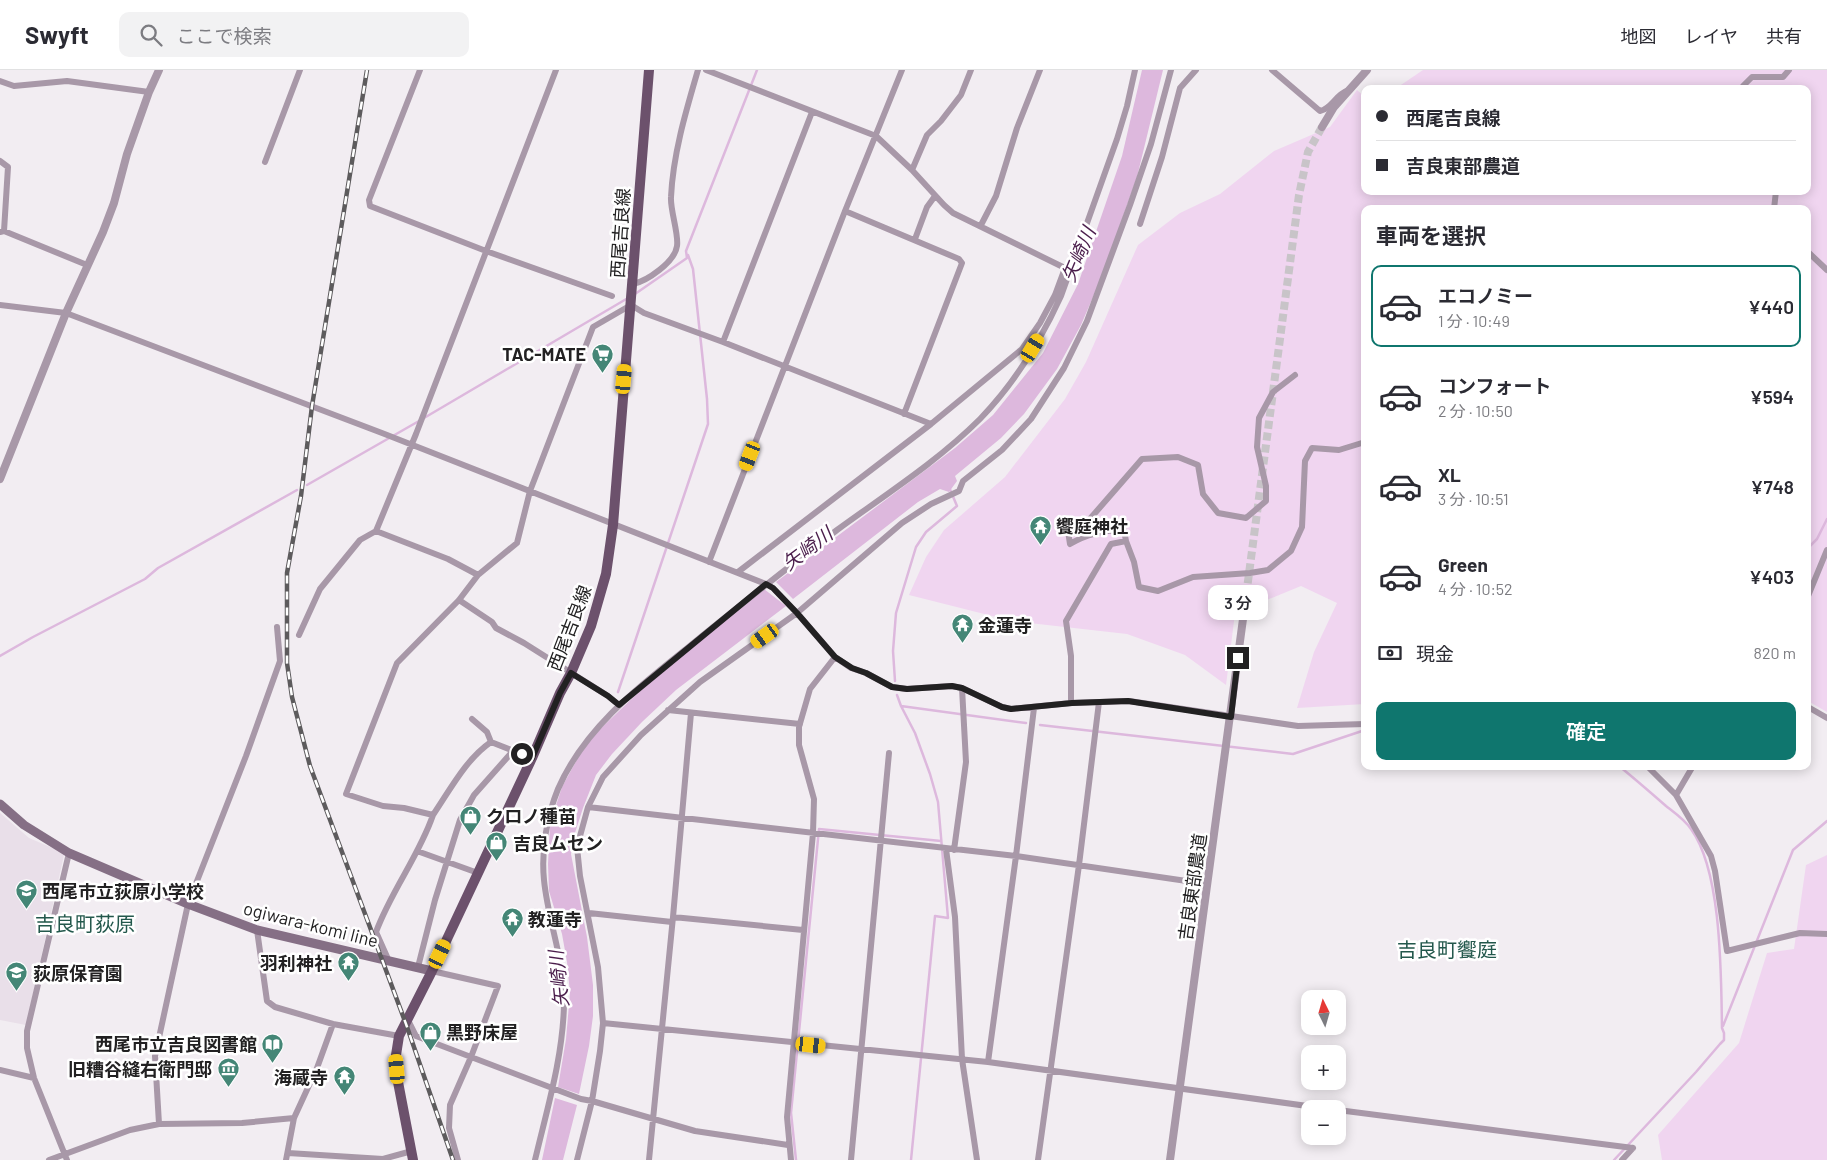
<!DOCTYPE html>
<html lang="ja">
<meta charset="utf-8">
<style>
body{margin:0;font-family:Barlow,"Noto Sans JP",sans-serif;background:#f2f2f3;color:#2b2b33;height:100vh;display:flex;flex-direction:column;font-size:19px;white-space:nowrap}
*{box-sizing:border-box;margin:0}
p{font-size:16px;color:#7c7c81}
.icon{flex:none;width:28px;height:28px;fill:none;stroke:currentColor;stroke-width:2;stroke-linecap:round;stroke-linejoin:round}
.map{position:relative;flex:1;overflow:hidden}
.drawer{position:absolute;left:1361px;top:135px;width:450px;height:565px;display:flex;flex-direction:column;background:#fff;border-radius:10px;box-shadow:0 2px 12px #0003}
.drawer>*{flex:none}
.banner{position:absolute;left:1361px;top:15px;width:450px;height:110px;border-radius:10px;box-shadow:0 2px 12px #0003;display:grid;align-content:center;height:110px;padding:0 15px;background:#fff}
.needle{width:32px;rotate:355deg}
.fabs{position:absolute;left:1301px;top:920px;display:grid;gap:10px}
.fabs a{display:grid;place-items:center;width:45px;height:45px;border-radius:10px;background:#fff;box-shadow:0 2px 12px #0003;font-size:25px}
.end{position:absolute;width:22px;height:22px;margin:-11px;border:6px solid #222122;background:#fff;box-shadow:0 0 0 2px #fff}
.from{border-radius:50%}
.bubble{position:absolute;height:35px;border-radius:10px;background:#fff;box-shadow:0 2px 12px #0003;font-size:16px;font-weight:600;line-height:35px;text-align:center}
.car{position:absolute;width:15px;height:30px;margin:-15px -8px;border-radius:6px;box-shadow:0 0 4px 1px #0007;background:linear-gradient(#f5c518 24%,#345 0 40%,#f5c518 0 76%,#345 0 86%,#f5c518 0)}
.banner b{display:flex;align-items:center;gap:18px;height:48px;font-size:19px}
.banner b+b{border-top:1px solid #e1e1e2}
.banner i{width:12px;height:12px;background:#2b2b33}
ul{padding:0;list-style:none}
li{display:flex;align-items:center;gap:15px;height:82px;margin:0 10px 8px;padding:0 5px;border:2px solid transparent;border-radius:10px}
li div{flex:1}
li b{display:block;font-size:19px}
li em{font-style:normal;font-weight:600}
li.on{border-color:#0f766e}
li>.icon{width:45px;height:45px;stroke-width:1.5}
h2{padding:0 15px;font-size:22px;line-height:60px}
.pay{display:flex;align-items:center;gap:12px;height:55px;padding:0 15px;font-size:19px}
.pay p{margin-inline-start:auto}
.button{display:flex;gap:10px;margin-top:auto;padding:10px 15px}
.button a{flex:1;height:58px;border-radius:10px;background:#0f766e;color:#fff;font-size:20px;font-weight:600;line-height:58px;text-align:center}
header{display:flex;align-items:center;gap:30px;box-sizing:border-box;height:70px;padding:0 25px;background:#fff;border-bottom:1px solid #e1e1e2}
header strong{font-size:24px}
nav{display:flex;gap:28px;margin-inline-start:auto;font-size:18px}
.search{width:350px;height:45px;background:#f2f2f3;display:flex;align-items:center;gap:12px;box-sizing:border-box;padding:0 18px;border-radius:10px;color:#7c7c81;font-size:19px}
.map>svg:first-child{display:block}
.built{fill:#e9dfe9}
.green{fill:#f0d5f0}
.water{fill:#ddb8dd}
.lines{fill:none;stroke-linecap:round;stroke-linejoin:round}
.stream{stroke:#ddb8dd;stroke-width:2.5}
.tertiary-tunnel{stroke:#c8c4c8;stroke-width:8;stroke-dasharray:8 4;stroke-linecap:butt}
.minor{stroke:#a898a8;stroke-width:6}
.tertiary{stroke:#a898a8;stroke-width:8}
.secondary{stroke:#856f85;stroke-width:9}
.primary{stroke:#6c516c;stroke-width:10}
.rail-casing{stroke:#5d5b5d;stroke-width:4.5}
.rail{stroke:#fff;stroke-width:2.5;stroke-dasharray:8;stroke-linecap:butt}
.route{stroke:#222122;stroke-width:6}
.labels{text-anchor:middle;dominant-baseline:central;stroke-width:5;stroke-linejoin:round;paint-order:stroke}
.street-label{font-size:18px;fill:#222122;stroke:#fff}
.poi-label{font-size:18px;font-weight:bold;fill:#222122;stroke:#fff;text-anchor:start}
.water-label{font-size:19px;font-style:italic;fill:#4b1e4c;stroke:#fff}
.quarter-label{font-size:20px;fill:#23584c;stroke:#fff}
</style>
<header>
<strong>Swyft</strong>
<div class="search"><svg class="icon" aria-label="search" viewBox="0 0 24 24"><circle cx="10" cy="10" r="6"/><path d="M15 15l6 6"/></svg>ここで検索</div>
<nav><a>地図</a><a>レイヤ</a><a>共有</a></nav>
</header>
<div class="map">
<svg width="1827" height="1090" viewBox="0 0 1827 1090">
<rect width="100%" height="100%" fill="#f2edf2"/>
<path class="built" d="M0,743L29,768L62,782L64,785L26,955L0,950Z"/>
<path class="green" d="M1423,0H1827V642L1808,631V139H1365V634L1297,638L1314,582L1337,533L1301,516L1235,543L1226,615L1185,585L1127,564L1012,551L909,525L926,487L944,460L1005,407L1065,329L1086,292L1138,175L1180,143L1220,124L1274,81L1330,57L1357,20L1365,27V121H1808V19H1395Z
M1827,785V1090H1662L1658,1065L1739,973L1767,883L1794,879L1806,795Z"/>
<path class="water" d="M1142,0H1163L1137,107L1102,206L1081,255L1057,299L1024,344L1001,368L955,406L957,411L949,422L940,419L918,432L793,529L776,512L955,378L993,345L1043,283L1078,214L1122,86Z
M764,519L786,536L676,620L642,652L612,684L596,705L583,738L574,766L571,784L587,867L593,915V946L589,976L579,1024L558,1017L566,969L570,923L567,892L562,864L549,821L548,794L550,754L562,717L580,684L595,664L668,594Z
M555,1028L577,1035L563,1090H542Z"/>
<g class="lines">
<path class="stream" d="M635,224L687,188L686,181L757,0
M424,348L628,228
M307,415L419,351
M1808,478L1817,469L1827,449
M0,586L33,567L145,509L158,498L297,420
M895,611L893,581L896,543L916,477L926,462L957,436L949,417
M618,622L708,354L707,329L693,199L688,185
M897,625L901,636L915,663L930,704L938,732L948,848L935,846L911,1090
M901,636L1026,653
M1040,655L1293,684L1365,660
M1723,956L1793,780L1827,751
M796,1090L791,1043L819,759L941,771
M1614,1090L1696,1002L1720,974L1724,970V963L1722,958C1721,905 1722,802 1691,759C1685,750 1675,743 1666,736C1650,722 1635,709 1619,696"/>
<path class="tertiary-tunnel" d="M1243,549L1299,125L1308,82L1322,57"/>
<path class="minor" d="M420,0L369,130L370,136L486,181L612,226
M706,0L876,66L912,100L944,135L953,143L1067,199
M1272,0L1320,41C1332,39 1336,23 1350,20
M0,11L14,16L67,11L149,22
M1744,19L1743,16L1752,7H1783L1789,0
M0,91L8,97L4,161
M265,92L300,0
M912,100L927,65L941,51L961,25L971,0
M1774,139L1776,121
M845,141L959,189L962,193L904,344
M1140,154L1162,87L1180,18L1196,0
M981,155L996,126L1017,58L1040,0
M0,162L4,161L87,195
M915,169L927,137L935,126
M1808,182L1827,200
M633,214C647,211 675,192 677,176C679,164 670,140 671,127C673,84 686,41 698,0
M0,235L66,243L382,363L766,514L773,518L797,543L835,587L851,598L866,603L892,617L907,619L951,616L962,618L1002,637L1011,639L1071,633L1129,631L1298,656L1365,654
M723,272L812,42
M376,461L416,364L556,0
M1126,471L1124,460C1105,460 1085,465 1070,474L1068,461L1082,458L1142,389L1178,387L1198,395L1203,424L1218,443L1246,448L1266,431V416L1257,377L1259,348L1273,322L1295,305
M709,492L845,141L902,0
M738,502L931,354L1022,279L1040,253L1055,225L1065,198
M1808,526L1827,480
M459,530L492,552L496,558L524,573L608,626L619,635
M299,565L320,519L360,470L376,461L448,489L478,505
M1071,633V586L1066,551L1111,474L1126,471L1134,492L1139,517L1158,521L1193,507L1250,503L1268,500L1291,481L1302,457L1305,391L1312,378L1339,380L1365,372
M1808,637L1827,648
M668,640L800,654
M472,649L487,662L491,672L532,688
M1647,696L1676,725L1711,786L1715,801L1727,881L1800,863L1827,864
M1676,725L1693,696
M588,737L1016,786L1207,814
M433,745C450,720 466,689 491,672
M946,779L955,847L962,989L977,1090
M954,780L966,692L962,618
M417,781L478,803
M589,843L672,852
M673,847L803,860
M257,860L267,931L275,937L333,954L399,966
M388,889L376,862C391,821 419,786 433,745L404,738L383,736L346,724L397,593L459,530L478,505L517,473L530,421L593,257L631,235L644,243L723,272L931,354
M418,897L435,830L460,750L474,725L513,681
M432,901L498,916L471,987L450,1035L449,1058L458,1090
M407,948L416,966L581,1029L592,1031L695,1061L788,1075
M603,953L988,992L1329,1039
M988,992L1016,786L1034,638
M0,1000L34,1008
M1338,1040L1633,1078
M159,1054L155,986L188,834L246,686L280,591L277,557
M288,1083L383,1089L412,1081
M49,1090L130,1060L159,1054L242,1053L294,1048
M67,1090L34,1008L27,978V961L69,783
M286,1090L294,1048L317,998L333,954
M535,1090C547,1039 563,987 564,934C565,891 548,852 544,810C541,780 547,746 558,719C584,659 637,618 686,579C736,538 786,499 837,460C885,425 938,391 980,349C1014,314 1041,270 1061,226L1117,69L1127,36L1135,0
M577,1090L592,1031L600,981L603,953L598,897L580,806L577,777L588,737L603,707L641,665L700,612L797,543L902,453L931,434L959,421L963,411L1002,380L1031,349L1064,298L1087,251L1130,135L1151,74L1171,0
M649,1090L673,847L691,643
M791,1090L787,1047L813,763L814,729L799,675V657L810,619L835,587
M851,1090L889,683
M1038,1090L1079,795L1099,632
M1622,1090L1633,1078"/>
<path class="tertiary" d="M1322,57L1334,37L1367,0
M0,409L66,243L103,162L114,133L127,84L149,22L159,0
M1170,1090L1243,549"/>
<path class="secondary" d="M0,734L24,755L69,783L188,834L257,860L432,901"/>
<path class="primary" d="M413,1090L398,1012L396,985L399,966L432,901L532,688L560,623L571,603L591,556L606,504L613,455L649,0"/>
<defs>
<path id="rail" d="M367,0L312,336L301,426L287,503V593L292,627L310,696L406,954L453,1090"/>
</defs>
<use href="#rail" class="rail-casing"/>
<use href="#rail" class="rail"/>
</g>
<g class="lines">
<path class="route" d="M522,684L532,688L560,623L571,603L608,626L619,635L766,514L773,518L797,543L835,587L852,598L866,603L892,617L907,619L952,616L962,618L1002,637L1011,639L1072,633L1128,631L1231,647L1238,588"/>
</g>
<defs>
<symbol id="supermarket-pin" viewBox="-11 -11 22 30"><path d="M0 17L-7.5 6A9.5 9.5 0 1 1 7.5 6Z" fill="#448676" stroke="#fff"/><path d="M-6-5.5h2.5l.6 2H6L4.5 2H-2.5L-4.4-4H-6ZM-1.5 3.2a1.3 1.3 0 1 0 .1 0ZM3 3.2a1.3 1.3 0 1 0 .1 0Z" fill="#fff"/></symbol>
<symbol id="temple-pin" viewBox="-11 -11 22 30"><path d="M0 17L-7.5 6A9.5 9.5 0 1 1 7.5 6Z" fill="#448676" stroke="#fff"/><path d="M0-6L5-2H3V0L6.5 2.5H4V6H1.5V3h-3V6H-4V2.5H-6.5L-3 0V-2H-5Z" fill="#fff"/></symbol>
<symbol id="shop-pin" viewBox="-11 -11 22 30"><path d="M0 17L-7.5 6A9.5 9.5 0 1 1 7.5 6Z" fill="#448676" stroke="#fff"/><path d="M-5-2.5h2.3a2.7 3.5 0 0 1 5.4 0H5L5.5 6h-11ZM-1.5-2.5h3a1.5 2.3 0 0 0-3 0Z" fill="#fff"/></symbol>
<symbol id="school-pin" viewBox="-11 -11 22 30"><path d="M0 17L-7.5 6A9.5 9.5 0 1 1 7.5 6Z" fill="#448676" stroke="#fff"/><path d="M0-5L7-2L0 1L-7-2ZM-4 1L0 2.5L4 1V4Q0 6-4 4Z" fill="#fff"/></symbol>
<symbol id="library-pin" viewBox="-11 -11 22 30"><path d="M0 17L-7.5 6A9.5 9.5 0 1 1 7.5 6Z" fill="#448676" stroke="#fff"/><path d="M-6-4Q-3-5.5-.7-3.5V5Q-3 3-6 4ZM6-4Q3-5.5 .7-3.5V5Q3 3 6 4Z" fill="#fff"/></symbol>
<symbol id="museum-pin" viewBox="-11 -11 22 30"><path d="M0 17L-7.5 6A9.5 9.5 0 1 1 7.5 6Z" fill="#448676" stroke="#fff"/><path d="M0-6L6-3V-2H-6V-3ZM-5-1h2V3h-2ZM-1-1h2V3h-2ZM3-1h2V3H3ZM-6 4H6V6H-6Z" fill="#fff"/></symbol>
</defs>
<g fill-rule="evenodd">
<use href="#supermarket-pin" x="590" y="272" width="25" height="34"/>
<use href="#temple-pin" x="1028" y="444" width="25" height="34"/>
<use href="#temple-pin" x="950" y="542" width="25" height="34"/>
<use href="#shop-pin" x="458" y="734" width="25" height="34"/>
<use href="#shop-pin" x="484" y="760" width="25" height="34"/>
<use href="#school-pin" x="14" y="808" width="25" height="34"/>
<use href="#temple-pin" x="500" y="836" width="25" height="34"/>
<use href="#temple-pin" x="336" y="880" width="25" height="34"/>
<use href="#school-pin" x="4" y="890" width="25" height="34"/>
<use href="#shop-pin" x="418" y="950" width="25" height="34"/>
<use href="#library-pin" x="260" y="962" width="25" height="34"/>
<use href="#museum-pin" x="216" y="986" width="25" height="34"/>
<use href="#temple-pin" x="332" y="994" width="25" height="34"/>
</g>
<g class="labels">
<g class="street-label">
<text transform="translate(620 163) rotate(-86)">西尾吉良線</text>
<text transform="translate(569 558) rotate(-69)">西尾吉良線</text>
<text transform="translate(1192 817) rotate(-82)">吉良東部農道</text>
<text transform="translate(311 854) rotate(14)">ogiwara-komi line</text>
</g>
<g class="poi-label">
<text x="586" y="284" text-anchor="end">TAC-MATE</text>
<text x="1056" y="456">饗庭神社</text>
<text x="978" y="555">金蓮寺</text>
<text x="486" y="746">クロノ種苗</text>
<text x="513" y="773">吉良ムセン</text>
<text x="42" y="821">西尾市立荻原小学校</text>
<text x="528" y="849">教蓮寺</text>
<text x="332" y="893" text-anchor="end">羽利神社</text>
<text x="33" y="903">荻原保育園</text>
<text x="446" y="962">黒野床屋</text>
<text x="257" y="974" text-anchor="end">西尾市立吉良図書館</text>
<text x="212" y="999" text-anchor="end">旧糟谷縫右衛門邸</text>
<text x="328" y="1007" text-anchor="end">海蔵寺</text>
</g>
<g class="water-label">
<text transform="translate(1078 184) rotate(-67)">矢崎川</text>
<text transform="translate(807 478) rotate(-37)">矢崎川</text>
<text transform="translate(558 909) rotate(-96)">矢崎川</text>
</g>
<g class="quarter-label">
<text x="85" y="853">吉良町荻原</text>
<text x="1447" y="879">吉良町饗庭</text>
</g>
</g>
</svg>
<div class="fabs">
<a><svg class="needle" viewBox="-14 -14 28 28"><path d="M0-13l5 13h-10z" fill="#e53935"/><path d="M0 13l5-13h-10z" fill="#7c7c81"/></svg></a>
<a>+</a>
<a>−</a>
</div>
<i class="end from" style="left:522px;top:684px"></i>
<i class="end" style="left:1238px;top:588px"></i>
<div class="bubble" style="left:1208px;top:515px;width:60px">3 分</div>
<i class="car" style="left:1033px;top:278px;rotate:31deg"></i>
<i class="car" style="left:624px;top:309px;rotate:5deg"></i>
<i class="car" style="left:750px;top:386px;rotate:201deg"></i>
<i class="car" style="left:765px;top:566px;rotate:235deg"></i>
<i class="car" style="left:440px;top:884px;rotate:25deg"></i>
<i class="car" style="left:811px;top:975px;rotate:96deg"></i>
<i class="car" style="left:397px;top:999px;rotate:355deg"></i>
<div class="banner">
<b><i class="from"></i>西尾吉良線</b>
<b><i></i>吉良東部農道</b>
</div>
<section class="drawer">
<h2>車両を選択</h2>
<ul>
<li class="on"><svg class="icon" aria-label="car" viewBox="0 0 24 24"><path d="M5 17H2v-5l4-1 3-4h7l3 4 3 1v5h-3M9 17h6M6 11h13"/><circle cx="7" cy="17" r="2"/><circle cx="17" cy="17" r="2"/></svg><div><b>エコノミー</b><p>1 分 · 10:49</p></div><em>¥440</em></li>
<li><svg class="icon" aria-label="car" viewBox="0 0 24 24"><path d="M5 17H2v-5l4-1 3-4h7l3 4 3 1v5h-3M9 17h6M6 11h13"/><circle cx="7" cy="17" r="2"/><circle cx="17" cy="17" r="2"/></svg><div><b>コンフォート</b><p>2 分 · 10:50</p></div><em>¥594</em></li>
<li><svg class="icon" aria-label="car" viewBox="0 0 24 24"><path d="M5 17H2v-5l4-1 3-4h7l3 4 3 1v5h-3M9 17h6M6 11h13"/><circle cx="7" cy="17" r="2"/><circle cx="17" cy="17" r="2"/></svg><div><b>XL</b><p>3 分 · 10:51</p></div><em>¥748</em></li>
<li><svg class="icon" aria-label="car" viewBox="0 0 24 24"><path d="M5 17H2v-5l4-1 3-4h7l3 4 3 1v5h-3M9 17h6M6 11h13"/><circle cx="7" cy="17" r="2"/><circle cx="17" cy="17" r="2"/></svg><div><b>Green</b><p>4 分 · 10:52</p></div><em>¥403</em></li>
</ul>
<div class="pay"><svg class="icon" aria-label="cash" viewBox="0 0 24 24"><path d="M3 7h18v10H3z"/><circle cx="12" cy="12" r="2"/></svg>現金<p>820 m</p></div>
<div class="button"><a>確定</a></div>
</section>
</div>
